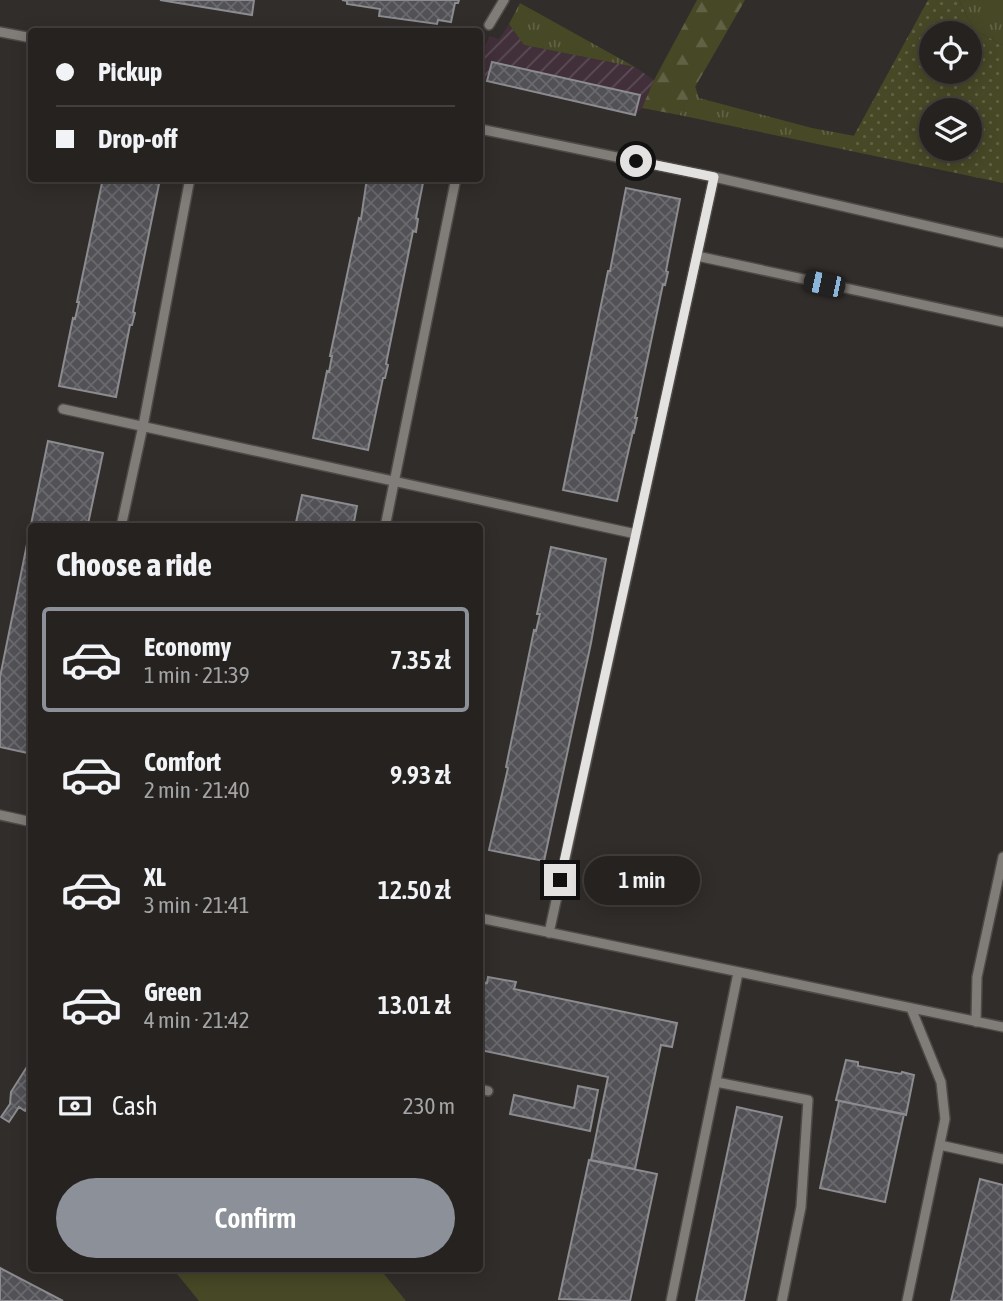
<!DOCTYPE html>
<meta charset="utf-8">
<style>
body{margin:0;font-family:"Asap Condensed",sans-serif;background:#2d2a29;color:#f1f3f6;height:100vh;display:flex;flex-direction:column;font-size:26px;white-space:nowrap}
*{box-sizing:border-box;margin:0}
p{font-size:23px;color:#a3a4a5}
.icon{flex:none;width:38px;height:38px;fill:none;stroke:currentColor;stroke-width:2;stroke-linecap:round;stroke-linejoin:round}
.map{position:relative;flex:1;overflow:hidden}
.side{position:absolute;left:28px;top:523px;width:455px;height:749px;display:flex;flex-direction:column;background:#252220;border-radius:7px;box-shadow:0 4px 18px #0003,0 0 0 2px #423f3e}
.side>*{flex:none}
.banner{position:absolute;left:28px;top:28px;width:455px;height:154px;border-radius:7px;box-shadow:0 4px 18px #0003,0 0 0 2px #423f3e;display:grid;align-content:center;height:154px;padding:0 28px;background:#252220}
.buttons{position:absolute;left:919px;top:21px;display:grid;gap:14px}
.buttons a{display:grid;place-items:center;width:63px;height:63px;border-radius:50%;background:#252220;box-shadow:0 4px 18px #0003,0 0 0 2px #423f3e;font-size:35px}
.end{position:absolute;width:32px;height:32px;margin:-16px;border:9px solid #e4e2e0;background:#111;box-shadow:0 0 0 4px #111}
.from{border-radius:50%}
.bubble{position:absolute;height:49px;border-radius:24px;background:#252220;box-shadow:0 4px 18px #0003,0 0 0 2px #423f3e;font-size:23px;font-weight:600;line-height:49px;text-align:center}
.car{position:absolute;width:21px;height:42px;margin:-21px -10px;border-radius:9px;box-shadow:0 0 5px 2px #0007;background:linear-gradient(#222 24%,#8ab4d8 0 40%,#222 0 76%,#8ab4d8 0 86%,#222 0)}
.banner b{display:flex;align-items:center;gap:24px;height:66px;font-size:26px}
.banner b+b{border-top:2px solid #423f3e}
.banner i{width:18px;height:18px;background:#f1f3f6}
ul{padding:0;list-style:none}
li{display:flex;align-items:center;gap:21px;height:105px;margin:0 14px 10px;padding:0 14px;border:4px solid transparent;border-radius:7px}
li div{flex:1}
li b{display:block;font-size:26px}
li em{font-style:normal;font-weight:600}
li.selected{border-color:#8c9099}
li>.icon{width:63px;height:63px;stroke-width:1.5}
h2{padding:0 28px;font-size:32px;line-height:84px}
.pay{display:flex;align-items:center;gap:18px;height:77px;padding:0 28px;font-size:26px}
.pay p{margin-inline-start:auto}
.primary-button{display:flex;gap:14px;margin-top:auto;padding:14px 28px}
.primary-button a{flex:1;height:80px;border-radius:42px;background:#8c9099;color:#fff;font-size:28px;font-weight:600;line-height:80px;text-align:center}
.map>svg:first-child{display:block}
.industrial{fill:url(#industrial-furrows)}
.grass{fill:url(#grass-tufts)}
.forest{fill:url(#forest-firs)}
.park{fill:#464826}
.garden{fill:url(#garden-dots);fill-rule:evenodd}
.building{fill:url(#building-cross-hatch);stroke:#8b8b90;stroke-width:2}
.lines{fill:none;stroke-linecap:round;stroke-linejoin:round}
.lane-casing{stroke:#4e4a48;stroke-width:12}
.lane{stroke:#807c78;stroke-width:9}
.route{stroke:#e4e2e0;stroke-width:9}
</style>
<div class="map">
<svg width="1003" height="1301" viewBox="0 0 1003 1301">
<defs>
<pattern id="industrial-furrows" width="10" height="10" patternUnits="userSpaceOnUse" patternTransform="scale(1.75)"><rect width="10" height="10" fill="#412f3a"/><path d="M-1 1l2-2M0 10L10 0M9 11l2-2" fill="none" stroke="#5c4d56"/></pattern>
<pattern id="grass-tufts" width="24" height="20" patternUnits="userSpaceOnUse" patternTransform="scale(1.75)"><rect width="24" height="20" fill="#464826"/><path d="M3 7l-1-3M5 7V3M7 7l1-3M15 17l-1-3M17 17v-4M19 17l1-3" fill="none" stroke="#616245"/></pattern>
<pattern id="forest-firs" width="22" height="20" patternUnits="userSpaceOnUse" patternTransform="scale(1.75)"><rect width="22" height="20" fill="#464826"/><path d="M5 1l3.5 6h-7zM16 11l3.5 6h-7z" fill="#616245"/></pattern>
<pattern id="garden-dots" width="8" height="8" patternUnits="userSpaceOnUse" patternTransform="scale(1.75)"><rect width="8" height="8" fill="#464826"/><path d="M2 2h.1M6 6h.1" fill="none" stroke="#616245" stroke-width="1.8" stroke-linecap="round"/></pattern>
<pattern id="building-cross-hatch" width="8" height="8" patternUnits="userSpaceOnUse" patternTransform="scale(1.75)"><rect width="8" height="8" fill="#515156"/><path d="M0 0l8 8M0 8l8-8" fill="none" stroke="#6a6a6e"/></pattern>
</defs>
<rect width="100%" height="100%" fill="#312d2a"/>
<path class="industrial" d="M509,24L524,45L635,67L654,80L642,108L635,115L487,81L480,77V55L490,36L499,39Z"/>
<path class="grass" d="M959,0H1003V45L974,30Z
M520,3L635,67L524,45L509,24Z
M695,86L699,98L812,128L855,136L846,150L679,115Z"/>
<path class="forest" d="M697,0H745L679,115L642,108L654,80Z"/>
<path class="park" d="M173,1269H380L406,1301H199Z"/>
<path class="garden" d="M928,0H959L974,30L1003,45V183L846,150ZM931,33H970V72H931ZM931,110H970V149H931Z"/>
<path class="building" d="M160,0H254L252,15Z
M342,0H459L458,3H455L451,22L438,20L437,24L379,16L380,9L347,4V1Z
M492,62L640,95L635,115L487,81Z
M103,178H163L160,179L133,312L135,313L132,325H130L116,397L59,386L73,318L75,319L79,302H77Z
M367,178H424L416,218L418,219L416,232L413,231L386,364L388,365L385,378H383L368,450L313,438L327,371L329,372L332,356H330L359,218L361,219Z
M626,188L680,199L666,271L668,272L665,285L663,284L635,418H637L634,432L633,431L617,501L563,490L608,271H610Z
M48,441L103,453L88,524L90,527H32V754L0,747V677Z
M302,495L357,506L353,527H295Z
M551,547L606,559L591,643L544,861L489,850L508,768L506,767L534,630L536,631L540,614H537Z
M488,977L516,982L514,989L677,1023L672,1047L661,1045L635,1169L591,1160L608,1077L480,1050V982L487,983Z
M32,1059V1101L25,1111L19,1107L9,1122L1,1117L10,1104L11,1092Z
M846,1060L858,1062V1066L901,1074L902,1072L914,1075L906,1115L836,1100Z
M578,1086L598,1090L590,1131L510,1114L514,1095L574,1108Z
M839,1101L904,1114L885,1202L820,1188Z
M737,1107L782,1117L744,1301H696Z
M589,1160L657,1174L630,1301L559,1299Z
M980,1179L1003,1185V1301H951Z
M0,1268L63,1301H0Z"/>
<g class="lines">
<defs>
<path id="lane" d="M489,25L504,0
M0,32L32,38
M480,129L714,177
M697,256L1003,322
M63,409L636,534
M121,527L143,426L190,178
M385,527L456,178
M0,815L32,822
M480,918L1003,1027
M549,933L714,177L1003,243
M976,1022L977,977L1003,857
M716,1082L808,1100L801,1207L782,1301
M480,1089L488,1091
M940,1145L1003,1159
M671,1301L738,973
M907,1301L945,1119L941,1082L911,1008"/>
</defs>
<use href="#lane" class="lane-casing"/>
<use href="#lane" class="lane"/>
</g>
<g class="lines">
<path class="route" d="M560,880L714,177L636,161"/>
</g>
</svg>
<div class="buttons">
<a><svg class="icon" aria-label="locate" viewBox="0 0 24 24"><circle cx="12" cy="12" r="6"/><path d="M12 2v4M12 18v4M2 12h4M18 12h4"/></svg></a>
<a><svg class="icon" aria-label="layers" viewBox="0 0 24 24"><path d="M12 4l9 5-9 5-9-5zM3 14l9 5 9-5"/></svg></a>
</div>
<i class="end from" style="left:636px;top:161px"></i>
<i class="end" style="left:560px;top:880px"></i>
<div class="bubble" style="left:584px;top:856px;width:116px">1 min</div>
<i class="car" style="left:824px;top:284px;rotate:282deg"></i>
<div class="banner">
<b><i class="from"></i>Pickup</b>
<b><i></i>Drop-off</b>
</div>
<section class="side">
<h2>Choose a ride</h2>
<ul>
<li class="selected"><svg class="icon" aria-label="car" viewBox="0 0 24 24"><path d="M5 17H2v-5l4-1 3-4h7l3 4 3 1v5h-3M9 17h6M6 11h13"/><circle cx="7" cy="17" r="2"/><circle cx="17" cy="17" r="2"/></svg><div><b>Economy</b><p>1 min · 21:39</p></div><em>7.35 zł</em></li>
<li><svg class="icon" aria-label="car" viewBox="0 0 24 24"><path d="M5 17H2v-5l4-1 3-4h7l3 4 3 1v5h-3M9 17h6M6 11h13"/><circle cx="7" cy="17" r="2"/><circle cx="17" cy="17" r="2"/></svg><div><b>Comfort</b><p>2 min · 21:40</p></div><em>9.93 zł</em></li>
<li><svg class="icon" aria-label="car" viewBox="0 0 24 24"><path d="M5 17H2v-5l4-1 3-4h7l3 4 3 1v5h-3M9 17h6M6 11h13"/><circle cx="7" cy="17" r="2"/><circle cx="17" cy="17" r="2"/></svg><div><b>XL</b><p>3 min · 21:41</p></div><em>12.50 zł</em></li>
<li><svg class="icon" aria-label="car" viewBox="0 0 24 24"><path d="M5 17H2v-5l4-1 3-4h7l3 4 3 1v5h-3M9 17h6M6 11h13"/><circle cx="7" cy="17" r="2"/><circle cx="17" cy="17" r="2"/></svg><div><b>Green</b><p>4 min · 21:42</p></div><em>13.01 zł</em></li>
</ul>
<div class="pay"><svg class="icon" aria-label="cash" viewBox="0 0 24 24"><path d="M3 7h18v10H3z"/><circle cx="12" cy="12" r="2"/></svg>Cash<p>230 m</p></div>
<div class="primary-button"><a>Confirm</a></div>
</section>
</div>
